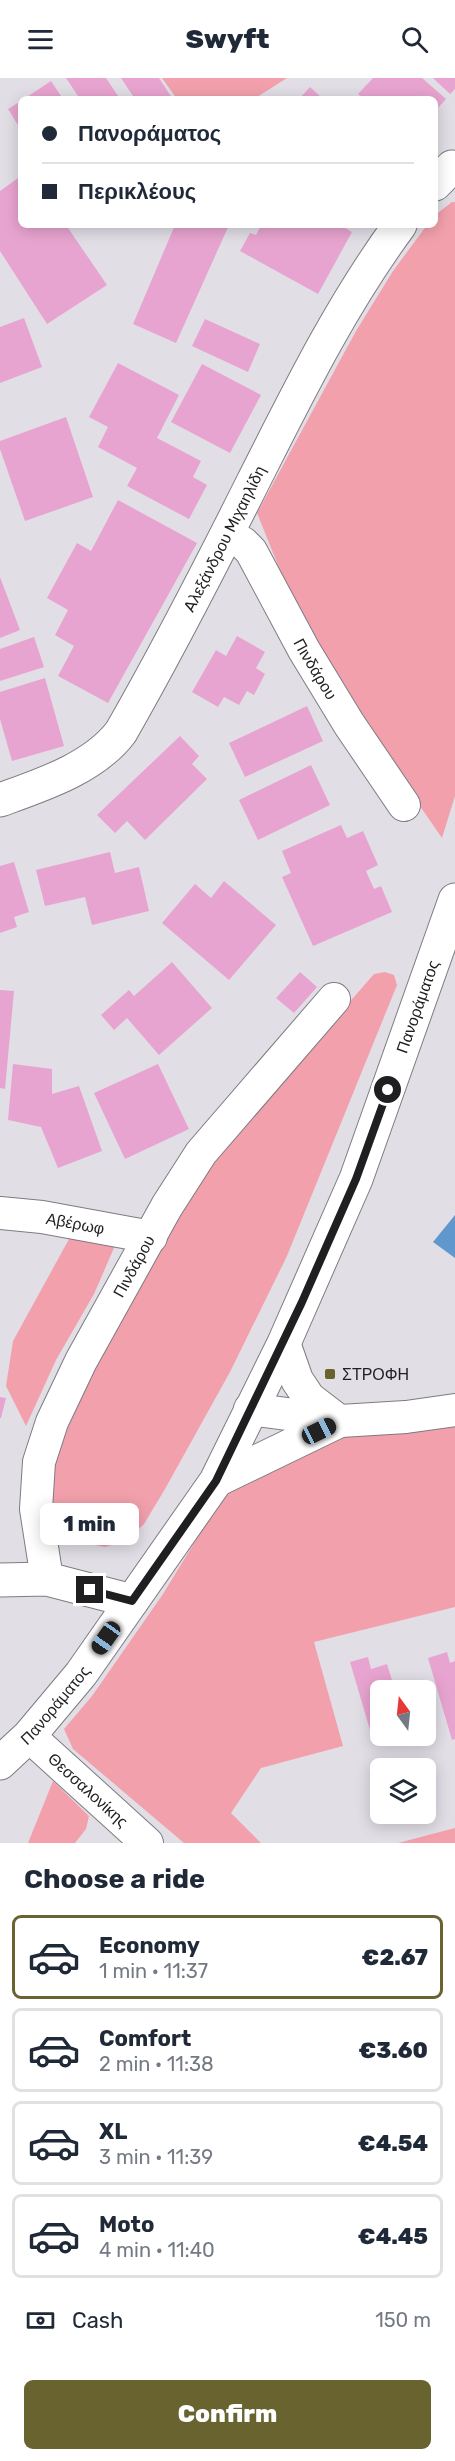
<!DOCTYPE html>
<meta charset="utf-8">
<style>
body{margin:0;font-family:Rubik,sans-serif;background:#f2f2f3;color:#1f2937;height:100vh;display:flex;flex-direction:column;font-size:22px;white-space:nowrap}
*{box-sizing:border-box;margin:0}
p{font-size:20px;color:#747a83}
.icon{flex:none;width:33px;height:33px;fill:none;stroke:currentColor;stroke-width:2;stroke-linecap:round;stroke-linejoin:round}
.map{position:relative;height:1765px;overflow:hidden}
.details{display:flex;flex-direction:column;background:#fff;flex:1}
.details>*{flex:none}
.top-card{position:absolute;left:18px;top:18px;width:420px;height:132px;border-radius:9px;box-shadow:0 3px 15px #0003;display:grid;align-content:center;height:132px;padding:0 24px;background:#fff}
.needle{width:39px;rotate:345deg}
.buttons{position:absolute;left:370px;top:1602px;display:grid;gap:12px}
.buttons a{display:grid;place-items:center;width:66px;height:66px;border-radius:9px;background:#fff;box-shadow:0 3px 15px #0003;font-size:30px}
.end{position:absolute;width:27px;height:27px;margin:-14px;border:8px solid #1f1e20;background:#fff;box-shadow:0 0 0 3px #fff}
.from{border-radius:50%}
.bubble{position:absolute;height:42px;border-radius:9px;background:#fff;box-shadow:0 3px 15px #0003;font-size:20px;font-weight:800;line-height:42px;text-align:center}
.car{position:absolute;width:18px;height:36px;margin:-18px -9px;border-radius:8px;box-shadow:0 0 4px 2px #0007;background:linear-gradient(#222 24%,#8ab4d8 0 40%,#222 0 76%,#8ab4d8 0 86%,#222 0)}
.top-card b{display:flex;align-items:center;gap:21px;height:57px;font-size:22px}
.top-card b+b{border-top:2px solid #e0e1e3}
.top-card i{width:15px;height:15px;background:#1f2937}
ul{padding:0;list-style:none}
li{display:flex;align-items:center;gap:18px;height:84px;margin:0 12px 9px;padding:0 12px;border:3px solid #e0e1e3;border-radius:9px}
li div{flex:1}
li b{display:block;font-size:22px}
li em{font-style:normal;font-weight:800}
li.selected{border-color:#696330}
li>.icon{width:54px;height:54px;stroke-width:1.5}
h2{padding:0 24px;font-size:27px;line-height:72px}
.pay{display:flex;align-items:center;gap:15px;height:66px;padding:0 24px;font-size:22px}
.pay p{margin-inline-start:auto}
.button{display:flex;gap:12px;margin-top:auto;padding:12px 24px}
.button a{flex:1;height:69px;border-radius:9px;background:#696330;color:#fff;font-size:24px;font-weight:800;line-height:69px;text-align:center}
header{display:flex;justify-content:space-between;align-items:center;height:78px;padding:0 24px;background:#fff;font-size:27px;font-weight:800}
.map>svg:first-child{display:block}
.green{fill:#f2a1ac}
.water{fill:#6098cd}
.building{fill:#e8a4d0}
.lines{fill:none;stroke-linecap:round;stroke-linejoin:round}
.street-casing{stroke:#7e7b81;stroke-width:34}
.secondary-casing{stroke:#7e7b81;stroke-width:35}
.street{stroke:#fff;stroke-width:32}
.secondary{stroke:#fff;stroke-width:33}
.route{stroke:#1f1e20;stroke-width:8}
.poi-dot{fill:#696330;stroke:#e2dee6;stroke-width:2}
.labels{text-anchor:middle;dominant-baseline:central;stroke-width:6;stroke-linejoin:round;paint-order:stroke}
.street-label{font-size:16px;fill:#1f1e20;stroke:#e2dee6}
.poi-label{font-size:16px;fill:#1f1e20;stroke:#e2dee6;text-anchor:start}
</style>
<header><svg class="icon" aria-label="menu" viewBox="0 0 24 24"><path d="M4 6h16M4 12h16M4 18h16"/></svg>Swyft<svg class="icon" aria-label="search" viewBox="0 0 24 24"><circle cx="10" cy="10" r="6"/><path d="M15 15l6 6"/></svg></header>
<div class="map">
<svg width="455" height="1765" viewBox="0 0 455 1765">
<rect width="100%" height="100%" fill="#e2dee6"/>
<path class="green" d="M162,0H287L254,21H177Z
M452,124H455V718L442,760L386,679L296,532L257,435L356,253L393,193L427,147H435V137Z
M385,894L394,897L397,907L287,1178L230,1294L165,1411L144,1446L127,1462L105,1469L85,1465L71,1459L53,1439L45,1390L104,1268L138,1213L179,1139L208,1092L234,1056L374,896Z
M74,1152L117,1163L94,1216L56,1282L26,1348L6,1308L13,1263Z
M455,1339V1529L314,1564L343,1668L261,1690L231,1735L261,1765H184L73,1671L64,1651L92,1618L163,1516L227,1411L343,1351Z
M53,1703L89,1738L86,1751L75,1765H28Z
M455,1750V1765H398Z"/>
<path class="water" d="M455,1137V1180L433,1164Z"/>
<path class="building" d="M66,0H106L120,21H80Z
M121,0H159L172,20L135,21Z
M373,0H422L446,21L435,33V21H364L358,16Z
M433,0H455V11L450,16Z
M51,3L63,21H24Z
M310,9L323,21H299Z
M21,23V52L8,31Z
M21,98V147H66L107,207L47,246L0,173V113Z
M175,147H229L176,265L133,246Z
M261,147H340L352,154L318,216L240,173L250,155L256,157Z
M24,240L42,289L0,305V249Z
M205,241L260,266L248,294L192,268Z
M118,285L179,317L157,360L201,383L193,399L207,407L189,441L127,408L137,390L98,369L108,349L89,339Z
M202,286L261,317L230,375L171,344Z
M66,339L93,419L25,443L0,371V363Z
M118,422L197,465L108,625L58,598L74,568L55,557L68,532L47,520L77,465L91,473Z
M0,499L20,552L0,560Z
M237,558L265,574L256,590L265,596L254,617L247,613L239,627L224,619L218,629L192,614L216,572L226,578Z
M34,559L44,589L0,603V571Z
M45,600L64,668L12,683L0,641V614Z
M307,628L323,663L245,699L229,665Z
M180,658L199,678L192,686L207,701L145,762L127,743L115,755L97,737Z
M311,687L330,727L258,762L239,722Z
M341,747L347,760L363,753L378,787L366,793L374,811L381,808L392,834L313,868L282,799L291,795L282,773Z
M110,774L115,795L139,789L149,833L92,847L85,819L45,828L36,792Z
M14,784L29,834L14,839L17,849L0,855V788Z
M224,803L276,847L229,902L162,845L195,806L211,820Z
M172,884L212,930L159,977L127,940L114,952L101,937L129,912L134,918Z
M300,894L317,909L294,935L276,920Z
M0,912L14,913L5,1011L0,1010Z
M13,986L52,991V1016L79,1008L102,1073L58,1090L41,1049L8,1042Z
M158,986L189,1051L125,1081L94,1015Z
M0,1319L6,1320L1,1340H0Z
M447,1574L450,1585L455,1583V1661L452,1662L428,1580Z
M368,1579L371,1591L387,1586L395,1612H381V1648L370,1652L350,1584Z"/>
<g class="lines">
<defs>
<g id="street">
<path id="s1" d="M227,456L243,465L251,473L304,572L349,646L404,727"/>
<path id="s2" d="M0,1135L42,1139L151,1159"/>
<path d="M284,1265L297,1302L309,1320L339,1343"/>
<path d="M250,1331L340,1343L406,1339L455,1332"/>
<path d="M216,1403L340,1343"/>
<path id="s3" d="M47,1501L36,1431L39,1384L52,1344L81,1283L167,1128L201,1075L334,921"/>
<path id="s4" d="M29,1658L147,1765"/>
</g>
<g id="secondary">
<path d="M435,106L452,89L455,92"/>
<path id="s5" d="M0,722C42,707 94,690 121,654C168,572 211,488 253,404C298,315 341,227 400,147"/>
<path d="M0,1502L47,1501L132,1523"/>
<path id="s6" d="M0,1685L29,1658L81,1596L216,1403L284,1265L356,1101L455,822"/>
</g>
</defs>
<use href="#street" class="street-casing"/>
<use href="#secondary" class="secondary-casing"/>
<use href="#street" class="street"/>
<use href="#secondary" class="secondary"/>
</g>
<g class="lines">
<path class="route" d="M90,1512L132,1523L216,1403L302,1224L356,1101L388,1012"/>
</g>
<rect class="poi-dot" x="324" y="1290" width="12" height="12" rx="3"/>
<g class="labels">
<g class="street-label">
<text stroke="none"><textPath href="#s5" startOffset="360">Aλεξάνδρου Mιχαηλίδη</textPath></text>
<text stroke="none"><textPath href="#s1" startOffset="164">Πινδάρου</textPath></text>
<text stroke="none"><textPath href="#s6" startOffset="872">Πανοράματος</textPath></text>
<text stroke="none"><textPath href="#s2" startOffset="76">Αβέρωφ</textPath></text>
<text stroke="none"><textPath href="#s3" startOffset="336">Πινδάρου</textPath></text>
<text stroke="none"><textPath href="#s6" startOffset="80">Πανοράματος</textPath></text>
<text stroke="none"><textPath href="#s4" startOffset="80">Θεσσαλονίκης</textPath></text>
</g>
<g class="poi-label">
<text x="342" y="1296">ΣΤΡΟΦΗ</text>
</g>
</g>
</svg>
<div class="buttons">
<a><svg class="needle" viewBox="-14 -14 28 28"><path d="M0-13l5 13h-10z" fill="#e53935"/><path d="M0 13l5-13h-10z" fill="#747a83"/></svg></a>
<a><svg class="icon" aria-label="layers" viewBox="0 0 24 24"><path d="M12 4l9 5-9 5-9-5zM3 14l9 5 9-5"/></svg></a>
</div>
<i class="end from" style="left:388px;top:1012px"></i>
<i class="end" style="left:90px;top:1512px"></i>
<div class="bubble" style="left:40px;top:1425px;width:99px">1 min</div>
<i class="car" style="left:319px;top:1353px;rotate:64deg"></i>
<i class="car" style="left:106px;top:1560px;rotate:215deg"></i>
<div class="top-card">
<b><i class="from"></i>Πανοράματος</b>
<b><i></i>Περικλέους</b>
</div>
</div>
<section class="details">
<h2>Choose a ride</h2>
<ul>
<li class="selected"><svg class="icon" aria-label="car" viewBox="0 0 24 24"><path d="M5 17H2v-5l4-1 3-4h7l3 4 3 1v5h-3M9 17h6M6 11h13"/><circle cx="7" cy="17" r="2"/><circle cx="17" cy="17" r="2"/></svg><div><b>Economy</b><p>1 min · 11:37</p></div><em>€2.67</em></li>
<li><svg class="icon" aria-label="car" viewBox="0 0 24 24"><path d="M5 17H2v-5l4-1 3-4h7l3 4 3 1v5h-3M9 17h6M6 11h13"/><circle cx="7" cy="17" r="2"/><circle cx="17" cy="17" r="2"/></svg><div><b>Comfort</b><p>2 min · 11:38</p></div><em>€3.60</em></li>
<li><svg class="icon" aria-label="car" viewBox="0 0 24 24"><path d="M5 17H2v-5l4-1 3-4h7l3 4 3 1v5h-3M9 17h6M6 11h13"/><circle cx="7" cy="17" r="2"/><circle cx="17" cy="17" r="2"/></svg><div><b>XL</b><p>3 min · 11:39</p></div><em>€4.54</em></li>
<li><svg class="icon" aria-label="car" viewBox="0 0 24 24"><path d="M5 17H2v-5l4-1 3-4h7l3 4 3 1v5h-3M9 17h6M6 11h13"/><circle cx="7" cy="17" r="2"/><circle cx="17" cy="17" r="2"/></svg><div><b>Moto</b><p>4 min · 11:40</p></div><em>€4.45</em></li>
</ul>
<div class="pay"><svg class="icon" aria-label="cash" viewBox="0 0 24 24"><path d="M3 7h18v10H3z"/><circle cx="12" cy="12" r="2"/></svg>Cash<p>150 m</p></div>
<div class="button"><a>Confirm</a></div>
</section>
